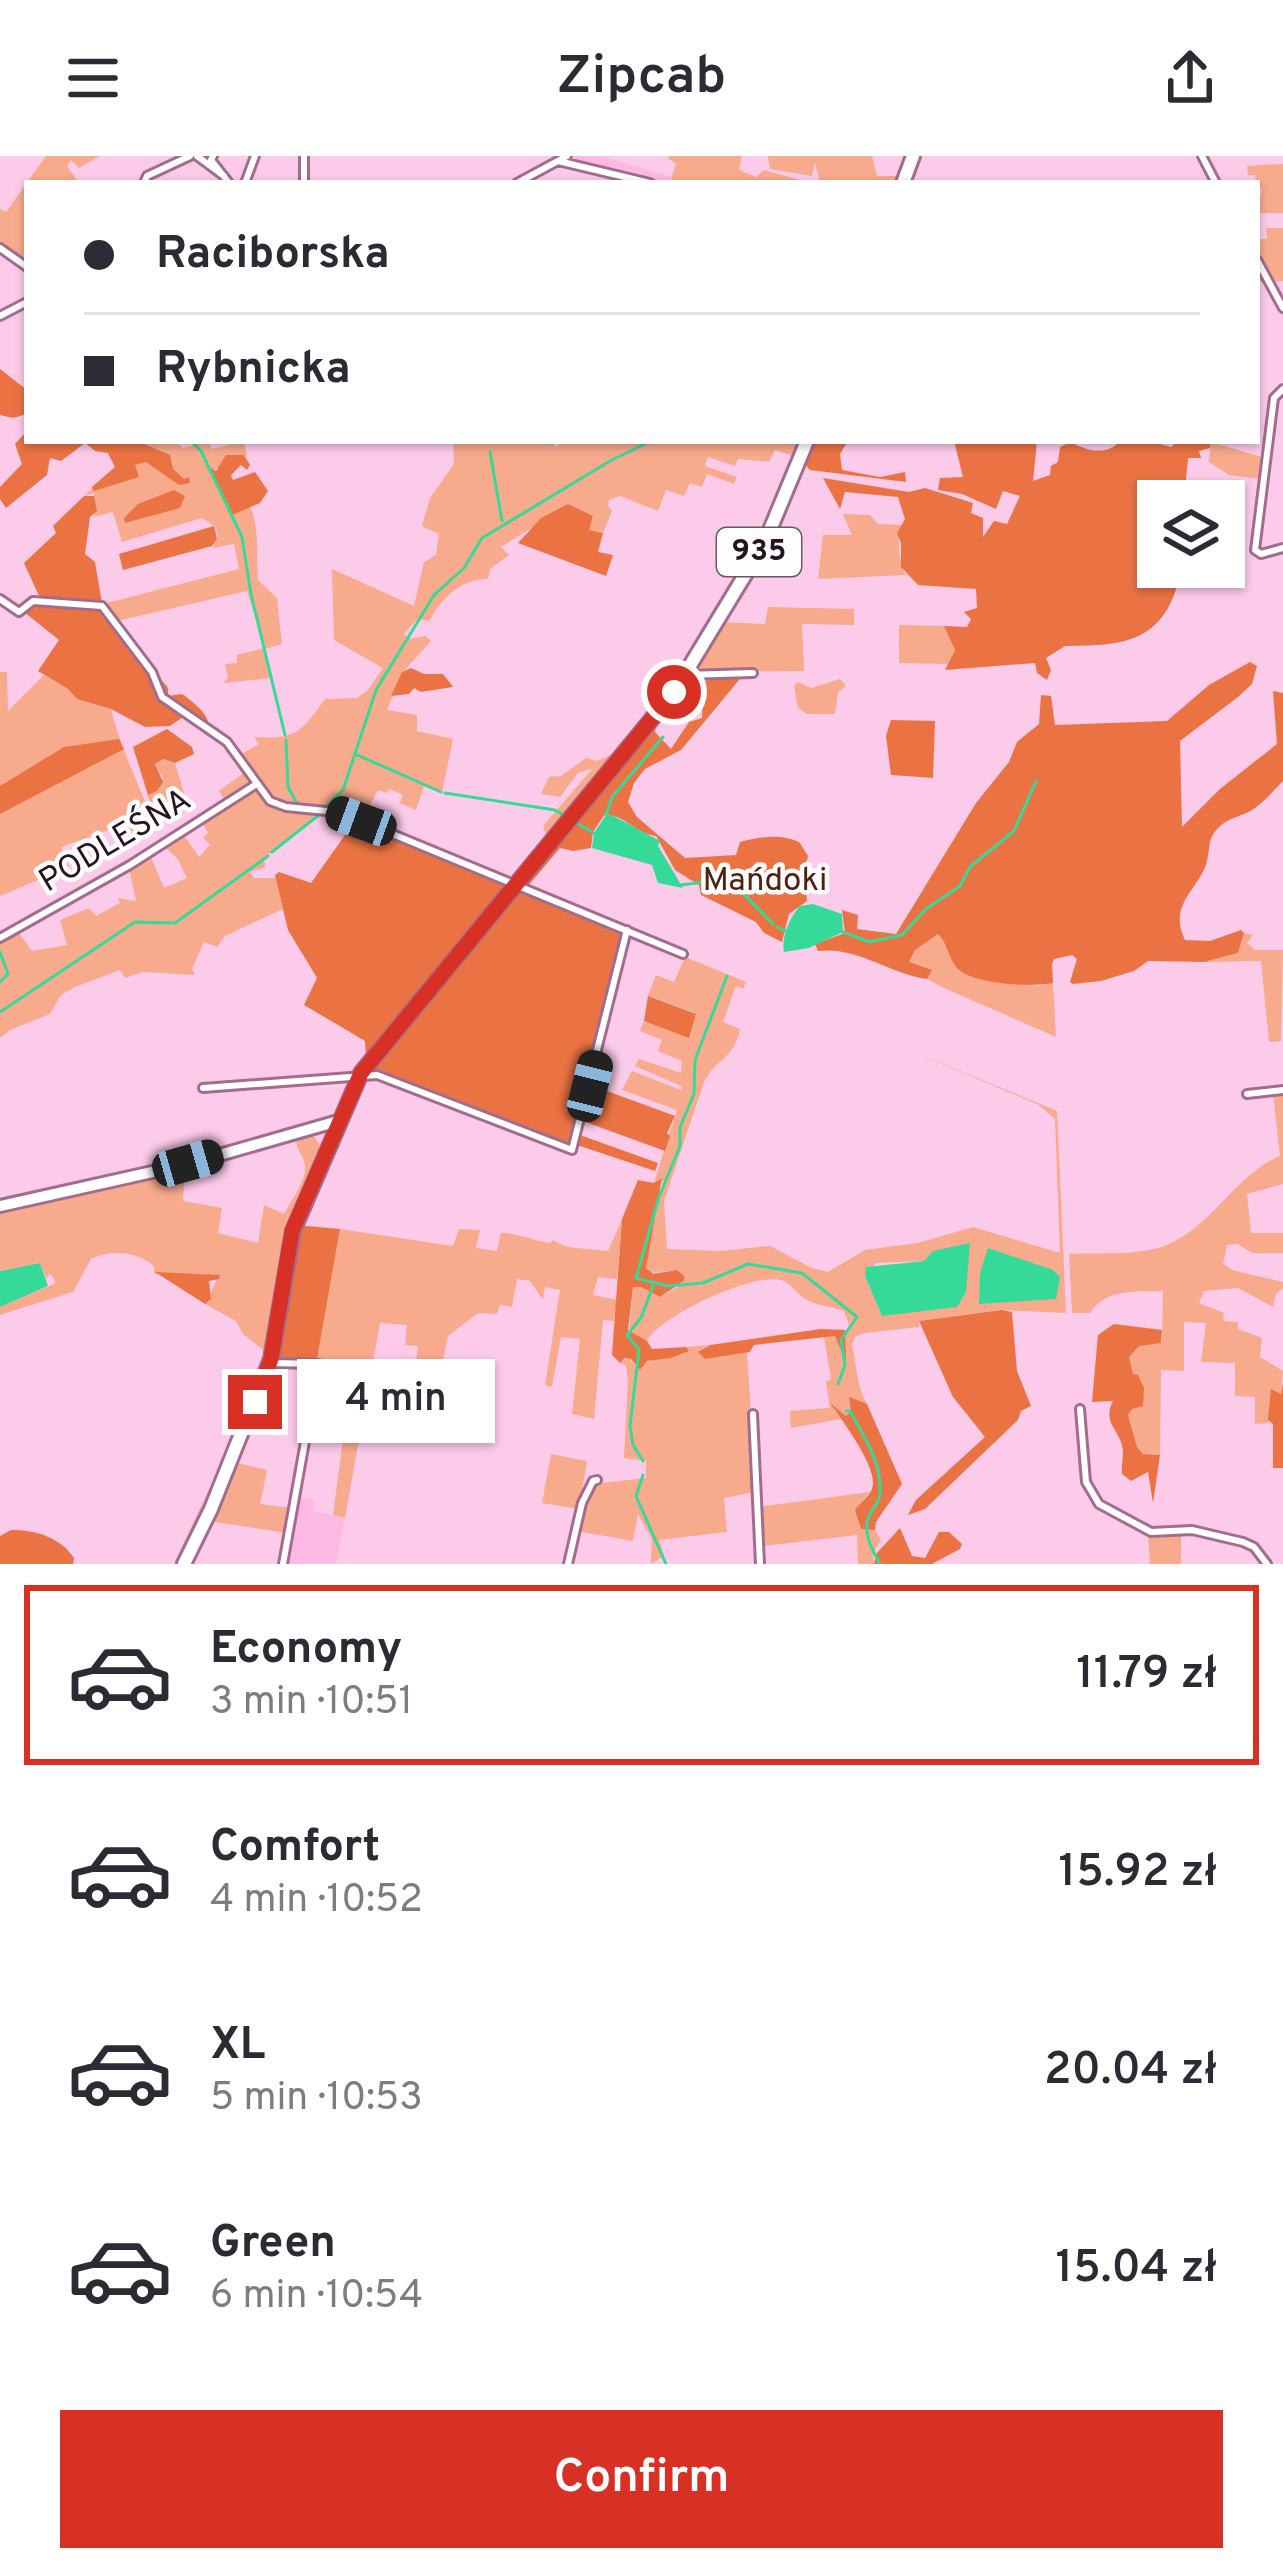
<!DOCTYPE html>
<meta charset="utf-8">
<style>
body{margin:0;font-family:Overpass,sans-serif;background:#f7f7f7;color:#2b2b33;height:100vh;display:flex;flex-direction:column;font-size:45px;white-space:nowrap}
*{box-sizing:border-box;margin:0}
p{font-size:39px;color:#7c7c81}
.icon{flex:none;width:66px;height:66px;fill:none;stroke:currentColor;stroke-width:2;stroke-linecap:round;stroke-linejoin:round}
.map{position:relative;height:1408px;overflow:hidden}
.sheet{display:flex;flex-direction:column;background:#fff;flex:1}
.sheet>*{flex:none}
.banner{position:absolute;left:24px;top:24px;width:1236px;height:264px;border-radius:0px;box-shadow:0 3px 9px #0004;display:grid;align-content:center;height:264px;padding:0 60px;background:#fff}
.fabs{position:absolute;left:1137px;top:324px;display:grid;gap:24px}
.fabs a{display:grid;place-items:center;width:108px;height:108px;border-radius:0px;background:#fff;box-shadow:0 3px 9px #0004;font-size:60px}
.end{position:absolute;width:54px;height:54px;margin:-27px;border:15px solid #d93025;background:#fff;box-shadow:0 0 0 6px #fff}
.from{border-radius:50%}
.bubble{position:absolute;height:84px;border-radius:0px;background:#fff;box-shadow:0 3px 9px #0004;font-size:39px;font-weight:600;line-height:84px;text-align:center}
.car{position:absolute;width:36px;height:72px;margin:-36px -18px;border-radius:15px;box-shadow:0 0 9px 3px #0007;background:linear-gradient(#222 24%,#8ab4d8 0 40%,#222 0 76%,#8ab4d8 0 86%,#222 0)}
.banner b{display:flex;align-items:center;gap:42px;height:114px;font-size:45px}
.banner b+b{border-top:3px solid #e1e1e2}
.banner i{width:30px;height:30px;background:#2b2b33}
ul{padding:21px 0 0;list-style:none}
li{display:flex;align-items:center;gap:36px;height:180px;margin:0 24px 18px;padding:0 36px;border:6px solid transparent;border-radius:0px}
li div{flex:1}
li b{display:block;font-size:45px}
li em{font-style:normal;font-weight:600}
li.on{border-color:#d93025}
li>.icon{width:108px;height:108px;stroke-width:1.5}
.button{display:flex;gap:24px;margin-top:auto;padding:24px 60px}
.button a{flex:1;height:138px;border-radius:0px;background:#d93025;color:#fff;font-size:48px;font-weight:600;line-height:138px;text-align:center}
header{display:flex;justify-content:space-between;align-items:center;height:156px;padding:0 60px;background:#fff;font-size:54px;font-weight:600}
.map>svg:first-child{display:block}
.built{fill:#fdb9e3}
.green{fill:#f8aa8d;fill-rule:evenodd}
.forest{fill:#eb7343}
.water{fill:#35da98}
.lines{fill:none;stroke-linecap:round;stroke-linejoin:round}
.stream{stroke:#35da98;stroke-width:3}
.street-casing{stroke:#a36c8f;stroke-width:12}
.secondary-casing{stroke:#a36c8f;stroke-width:16}
.primary-casing{stroke:#a36c8f;stroke-width:18}
.street{stroke:#fff;stroke-width:6}
.secondary{stroke:#fff;stroke-width:10}
.primary{stroke:#fff;stroke-width:12}
.route{stroke:#d93025;stroke-width:15}
.labels{text-anchor:middle;dominant-baseline:central;stroke-width:9;stroke-linejoin:round;paint-order:stroke}
.shield{fill:#fdfdfd;stroke:#675862;stroke-width:3}
.shield-label{font-size:30px;font-weight:bold;fill:#271220}
.street-label{font-size:33px;fill:#271220;stroke:#fdfdfd}
.park-label{font-size:33px;fill:#50210e;stroke:#fdfdfd}
</style>
<header><svg class="icon" aria-label="menu" viewBox="0 0 24 24"><path d="M4 6h16M4 12h16M4 18h16"/></svg>Zipcab<svg class="icon" aria-label="share" viewBox="0 0 24 24"><path d="M12 15V3M7 8l5-5 5 5M5 13v7h14v-7"/></svg></header>
<div class="map">
<svg width="1283" height="1408" viewBox="0 0 1283 1408">
<rect width="100%" height="100%" fill="#fccbe9"/>
<path class="built" d="M572,0H602L672,21L670,27H655L574,6H560Z
M296,1341L314,1344L313,1355L345,1362L336,1408H285Z"/>
<path class="green" d="M46,0H100L79,12L71,4L67,10L79,27H27V111L0,91V53L6,56Z
M670,0H742L739,14L756,21L764,14L811,27H670L676,7L668,3Z
M768,0H872L877,20H897L904,14L898,27H820L815,7L812,20L770,13Z
M1283,8V57H1257L1262,33L1257,32L1255,19H1248L1247,10Z
M1266,72H1283V125L1257,126V115L1261,114L1257,83H1267Z
M145,285H175L183,292L208,285L212,293L244,285L247,301L244,299L213,314C217,332 221,348 239,356L250,349C260,374 256,398 258,424L277,442L282,488L265,493L270,522L223,527L228,522L225,508L237,507V499L265,492L247,435L117,465L107,447L239,413L234,388L213,392L218,378L214,370L202,362L122,386L113,356L94,361V337L84,340Z
M453,285H554L555,291L568,285H807L800,302L775,294L769,306L738,303L735,310L708,301L705,310L737,321L734,328L707,318L702,331L690,327L684,340L666,334L658,355L620,340L609,344L608,350L612,355L603,377L588,374L593,360L568,349L501,391L509,399L490,413L488,423C463,422 440,442 430,465L417,463L404,478L411,483L425,480L431,485L402,517L387,554L417,559V575L453,583L442,637L424,630L416,654L400,647L403,639L390,633L387,637L378,634L361,665L336,656H320L264,702L265,711L250,716L254,722H276L283,753L225,780L217,791L204,786L192,813L195,819L143,816L125,822L120,814L75,831L61,839L50,858L10,874L0,882V786L19,777L32,795L67,789L60,764L89,752L96,760L120,747L118,742L136,745L129,712L150,699L164,732L187,722L177,702L164,690L183,678L199,701L210,689L203,681L208,677L201,664L226,646L219,635L244,617L270,651L240,599L259,588L254,581C297,584 301,576 325,543L357,542L368,534L383,512L334,484L332,413L414,450L424,406L436,399L439,378L422,370L430,342L454,308Z
M1211,286L1265,302L1261,323L1229,319L1209,306Z
M843,358L870,359L878,368L902,369C896,379 899,409 906,419L818,423L823,379H852Z
M768,451L854,453V469L802,468L804,515L695,516L721,466L765,468Z
M899,469L944,470L955,494L948,508L899,507Z
M0,516H7L8,555L44,519L68,533L77,543L111,553C121,594 141,633 156,673L118,686L112,673L61,691L69,711L0,740Z
M840,523L846,530L838,536L835,558H807L798,552L794,530L798,526L811,532Z
M610,599L616,606L557,678L546,679L543,670L593,612L578,617L560,641L541,638L549,621L561,620L586,602L597,605Z
M166,603L175,607L187,647L155,663L147,637L156,636L163,622L155,608Z
M938,777L958,812L1037,830L1053,827L1056,881L944,832L927,823L931,815L909,807L915,794Z
M1244,777L1253,779L1247,787L1255,794H1283L1281,885L1269,886L1261,805L1204,806L1238,797Z
M685,801L746,826L743,833L736,830L723,866L740,873C734,904 717,901 704,926L664,1045L667,1093L721,1095L770,1090L812,1112L828,1116L865,1094L918,1087L973,1071L1060,1097L1055,963L1039,949L895,888L1057,955L1066,1157L1002,1154L919,1165V1171L865,1177L855,1181L852,1189C857,1208 856,1230 867,1248L849,1243L851,1257L846,1260L832,1250L841,1263L791,1272L790,1255L830,1252L826,1226L831,1223L824,1181L845,1179L849,1169L844,1155C832,1150 817,1150 807,1144C798,1139 792,1129 784,1125C756,1114 660,1160 647,1185L629,1178L633,1131H642L660,1141L683,1128L677,1114L649,1117L645,1109L663,1025L654,1027L677,954L622,934L632,915L681,934V930L635,910L639,903L681,917L682,905L658,895L662,884L640,875L644,865L689,881L695,857L648,840L656,819L674,826ZM934,1095L882,1160L865,1120L876,1107L924,1105Z
M1283,937V1028L1247,1038L1251,1077H1283V1097H1253L1237,1088L1227,1089L1223,1107L1232,1114L1283,1126V1132L1276,1138L1273,1151L1238,1132L1204,1135L1199,1147L1224,1157L1223,1165L1238,1166V1173L1262,1182L1260,1201L1283,1215L1281,1238L1268,1267L1255,1268V1241L1235,1240V1207L1201,1206L1206,1167L1184,1166V1215L1161,1214L1160,1299L1143,1298L1137,1291L1128,1259C1137,1243 1133,1219 1129,1201L1139,1190L1162,1186L1163,1135C1136,1136 1106,1132 1090,1157H1072L1069,1098C1100,1096 1143,1101 1171,1087C1213,1068 1237,1018 1280,1000L1273,938Z
M312,977L322,993C289,1071 284,1157 256,1236C235,1295 205,1351 180,1408H174L243,1261L266,1196L243,1178L236,1165L205,1148L219,1119L154,1118V1110C137,1096 111,1093 91,1103L73,1136L0,1159V1151L54,1128L55,1124L50,1118L46,1122L40,1107L0,1115V1047L186,1006L183,1045L222,1052L218,1077L258,1087L264,1049L284,1058C290,1046 307,1024 305,1010C304,998 295,994 296,980Z
M622,1063L617,1123L598,1121L593,1139L617,1144L614,1165L603,1164L594,1263L572,1258L580,1183L561,1181L552,1231L545,1229L560,1134L545,1131L543,1144L530,1125L517,1123L512,1151L500,1149L497,1158L478,1157L448,1180L438,1229L426,1226L429,1208L416,1206L418,1190L405,1189L407,1169L380,1167L345,1362L333,1359L350,1230L346,1213L322,1208L317,1203L340,1073L453,1090L459,1073L480,1074L476,1092L497,1095L501,1077C518,1077 534,1085 551,1087L552,1084L567,1091L608,1095Z
M710,1189L702,1192L705,1203L747,1196L756,1336L724,1342L727,1376L659,1384L664,1400L651,1408L652,1383L638,1358L633,1385L576,1375L583,1346L594,1328L646,1322V1305L624,1302L628,1223L626,1210L620,1207L628,1202L637,1211C653,1200 671,1204 688,1195L686,1191Z
M551,1298L587,1305L579,1353L542,1347Z
M233,1306L267,1314L260,1348L291,1352L287,1377L208,1365Z
M870,1336C857,1349 855,1356 861,1373L875,1374L881,1385L873,1396L874,1408H858L857,1379L764,1390L761,1408L759,1351Z
M1181,1375V1408H1150L1148,1379Z"/>
<path class="forest" d="M0,213L27,234V258L13,262L0,259Z
M27,275V285H137L170,299L173,313L184,323L189,321L190,327L179,329L146,306L135,309L139,321L94,335L92,331L115,311L108,297L95,295L85,287L61,305L50,302L47,319L6,352L0,343V331L22,308L15,288Z
M810,285H848L840,298L842,314L880,321L905,316L906,326L810,314L802,305Z
M954,285H1037L1033,325L1050,319L1051,310L1058,306L1060,291L1071,286C1085,295 1110,300 1119,285H1149L1171,291L1178,285L1211,286L1210,292L1199,295L1201,302H1188L1184,345H1158V411H1177C1179,424 1177,433 1171,446C1150,491 1108,489 1065,490L1046,502L1051,514L1047,524L1037,517L1035,507L945,514L955,494L944,470L967,471L971,463L964,456L977,452L976,433L918,429L901,411V387L897,377L905,363L898,341L845,336L840,353L823,322L909,336L925,332L973,347L971,357L983,362V381L994,365L1007,368L1020,340L1003,335L996,353L962,338L938,334L940,322L963,321Z
M226,299H244L250,309L247,314L241,309L231,319L233,324L255,316L268,335L260,347L232,359C231,348 212,324 206,309L216,315Z
M174,334L185,340L180,352L125,367L124,362L138,348Z
M84,340H94L97,355L90,361L85,398L95,406L103,453L150,516L156,517L168,532V540L182,538C193,546 207,556 209,569L186,559L170,570L145,571L111,553L77,543L68,533L38,515L59,484L24,456L40,442L24,407L56,377L53,370Z
M568,348L593,360L589,374L603,377L598,396L613,399L606,420L518,387L541,362Z
M214,370L217,383L212,390L123,414L119,398Z
M1250,506L1257,510L1252,528L1238,541L1180,585L1182,671L1220,633L1277,588L1273,535L1283,537V625C1274,634 1265,645 1255,652C1244,660 1230,661 1220,670C1207,683 1211,688 1207,705C1200,733 1167,748 1185,784L1210,785L1241,774L1244,777L1238,797L1204,806L1148,805L1134,815L1101,825L1073,828L1070,826L1077,803L1072,799L1054,803L1052,808L1053,827C1032,831 973,829 957,812C949,803 947,787 938,778L915,794L909,806L932,814L927,823C890,818 857,790 818,795L815,788L845,777L842,754L858,759L857,773L896,778L976,647L1009,606L1017,586L1039,568L1041,539L1051,540L1055,569L1167,565L1209,529Z
M411,512L424,518H443L453,531L421,536L414,532L409,538L391,540L402,516Z
M744,518L681,594L645,613L634,627L628,646L637,661L685,702L736,699L740,686C759,681 783,677 800,687L808,700L804,715L807,745L789,758L782,786L764,777L756,766L701,739L699,729L675,714L656,680C637,678 626,660 605,658L593,676L591,692L573,695L560,692L528,730L521,727L657,563L655,576L671,593L689,566L702,562L703,536L686,554C694,520 714,521 744,518Z
M891,564L935,565L933,622L891,619L886,580Z
M167,573L192,591L194,598L175,607L164,603L155,608L163,626L157,635L148,639L133,591Z
M119,583L124,593L0,658V630L64,591Z
M355,665L509,729L366,901L365,885L304,849L317,822L288,774L275,719L279,716L311,727Z
M515,730L624,774L588,928L675,960L667,977L670,980L665,995L580,964L577,978L658,1007L655,1015L574,988L563,990L417,930L366,914Z
M648,840L696,858L689,882L644,865Z
M662,1022L646,1112L653,1118L677,1114L684,1120V1125L660,1141L641,1131H633L628,1174L647,1185L652,1193L686,1191L689,1195L671,1202L647,1205L640,1214L631,1203L625,1202L620,1207L612,1199L622,1063L638,1024L654,1027Z
M307,1070L340,1073L317,1203L275,1205L296,1071Z
M155,1116L220,1119L219,1123L209,1125L211,1143L205,1148Z
M1002,1154L1012,1156L1017,1215L1031,1250L1021,1255L1018,1264L925,1353L908,1359L916,1344L985,1281L953,1241L919,1165Z
M1114,1168L1162,1174L1161,1187L1139,1190L1129,1201L1133,1218L1138,1219L1144,1232L1143,1250L1132,1253L1128,1259L1137,1291L1143,1298L1160,1299L1153,1347L1148,1316L1131,1325L1122,1318C1121,1311 1123,1304 1123,1296C1122,1274 1101,1268 1113,1245L1092,1246L1098,1179Z
M821,1173L845,1174L846,1206L835,1180L754,1189L750,1196L705,1203L698,1196L710,1189Z
M1283,1227V1312H1273V1268L1268,1264L1271,1233L1281,1238Z
M849,1241L867,1248L902,1328L876,1366L875,1374L861,1373L855,1354C860,1346 872,1339 873,1329C875,1308 842,1264 830,1247L846,1260L851,1256Z
M900,1372L912,1400L925,1402L939,1376H949L962,1388L960,1393L932,1408H874L876,1398Z
M11,1374C36,1374 60,1381 74,1402L73,1408H0V1380Z"/>
<path class="water" d="M612,659L660,685L658,690L683,732L658,727L652,709L592,692L594,677L606,659Z
M813,748L842,758L843,776L809,792L784,796C781,781 790,761 800,750Z
M970,1087L966,1136L957,1151L882,1160L865,1120L866,1111L924,1105L933,1095Z
M988,1092L1053,1114L1060,1121L1056,1143L979,1148L980,1117Z
M40,1107L48,1130L0,1151V1115Z"/>
<g class="lines">
<path class="stream" d="M191,285L201,295L242,381L251,438L285,579
M490,296L502,365
M286,584L288,631L298,649
M355,598L441,636
M445,637L555,654L565,660
M325,652L343,634L376,534L434,439L464,412L482,382L610,305L651,285
M606,659L612,641L663,581
M575,666L594,677
M272,696L320,658
M681,729L704,726L738,732L773,768
M777,771L786,775
M843,776L869,786L902,779L926,753L960,730L970,711L1014,675L1036,625
M0,796L8,818L0,826
M727,820L695,904L694,938L680,971V990L659,1041L636,1122L668,1130L703,1127L748,1108L802,1117L857,1161L841,1184L845,1209L838,1228
M0,856L135,766L175,767L268,700
M846,1255H850C864,1282 882,1305 880,1337C880,1348 871,1352 868,1363C863,1378 873,1395 880,1408
M643,1305L633,1289L630,1270L639,1194L627,1179L641,1162L653,1130
M643,1319L636,1340L666,1408"/>
<defs>
<path id="street" d="M197,0L224,20
M213,0L211,4L229,27
M1202,0L1216,27
M558,5L650,27
M144,27L147,20L190,0
M245,27L255,0
M304,27V0
M517,27L567,0
M0,92L27,111
M1257,104L1283,152
M0,160L27,146
M1283,233L1274,242L1255,394L1261,398L1283,392
M0,443L19,456L33,445L102,450L152,516L162,541L227,586L270,645L286,651L336,656L361,665L683,798
M685,519L753,517
M0,782L130,709L255,629
M203,932L377,919L572,994L627,774
M1247,938L1283,934
M270,1207L319,1208L283,1408
M1080,1253L1086,1326L1099,1348L1151,1376L1192,1374L1243,1386L1254,1391L1267,1408
M753,1258L760,1408
M568,1408L582,1347L593,1325L597,1324"/>
<path id="secondary" d="M0,1050L188,1008L338,965"/>
<path id="primary" d="M903,27L913,0
M184,1408L211,1353L271,1203L293,1075L361,917L674,536L765,386L807,285"/>
</defs>
<use href="#street" class="street-casing"/>
<use href="#secondary" class="secondary-casing"/>
<use href="#primary" class="primary-casing"/>
<use href="#street" class="street"/>
<use href="#secondary" class="secondary"/>
<use href="#primary" class="primary"/>
</g>
<g class="lines">
<path class="route" d="M255,1246L271,1203L292,1075L361,917L674,536"/>
</g>
<g class="labels">
<rect class="shield" x="717" y="372" width="84" height="48" rx="9"/>
<g class="shield-label">
<text x="759" y="396">935</text>
</g>
<g class="street-label">
<text transform="translate(116 686) rotate(-31)">PODLEŚNA</text>
</g>
<g class="park-label">
<text x="765" y="726">Mańdoki</text>
</g>
</g>
</svg>
<div class="fabs">
<a><svg class="icon" aria-label="layers" viewBox="0 0 24 24"><path d="M12 4l9 5-9 5-9-5zM3 14l9 5 9-5"/></svg></a>
</div>
<i class="end from" style="left:674px;top:536px"></i>
<i class="end" style="left:255px;top:1246px"></i>
<div class="bubble" style="left:297px;top:1203px;width:198px">4 min</div>
<i class="car" style="left:361px;top:665px;rotate:290deg"></i>
<i class="car" style="left:590px;top:930px;rotate:14deg"></i>
<i class="car" style="left:188px;top:1007px;rotate:74deg"></i>
<div class="banner">
<b><i class="from"></i>Raciborska</b>
<b><i></i>Rybnicka</b>
</div>
</div>
<section class="sheet">
<ul>
<li class="on"><svg class="icon" aria-label="car" viewBox="0 0 24 24"><path d="M5 17H2v-5l4-1 3-4h7l3 4 3 1v5h-3M9 17h6M6 11h13"/><circle cx="7" cy="17" r="2"/><circle cx="17" cy="17" r="2"/></svg><div><b>Economy</b><p>3 min · 10:51</p></div><em>11.79 zł</em></li>
<li><svg class="icon" aria-label="car" viewBox="0 0 24 24"><path d="M5 17H2v-5l4-1 3-4h7l3 4 3 1v5h-3M9 17h6M6 11h13"/><circle cx="7" cy="17" r="2"/><circle cx="17" cy="17" r="2"/></svg><div><b>Comfort</b><p>4 min · 10:52</p></div><em>15.92 zł</em></li>
<li><svg class="icon" aria-label="car" viewBox="0 0 24 24"><path d="M5 17H2v-5l4-1 3-4h7l3 4 3 1v5h-3M9 17h6M6 11h13"/><circle cx="7" cy="17" r="2"/><circle cx="17" cy="17" r="2"/></svg><div><b>XL</b><p>5 min · 10:53</p></div><em>20.04 zł</em></li>
<li><svg class="icon" aria-label="car" viewBox="0 0 24 24"><path d="M5 17H2v-5l4-1 3-4h7l3 4 3 1v5h-3M9 17h6M6 11h13"/><circle cx="7" cy="17" r="2"/><circle cx="17" cy="17" r="2"/></svg><div><b>Green</b><p>6 min · 10:54</p></div><em>15.04 zł</em></li>
</ul>
<div class="button"><a>Confirm</a></div>
</section>
